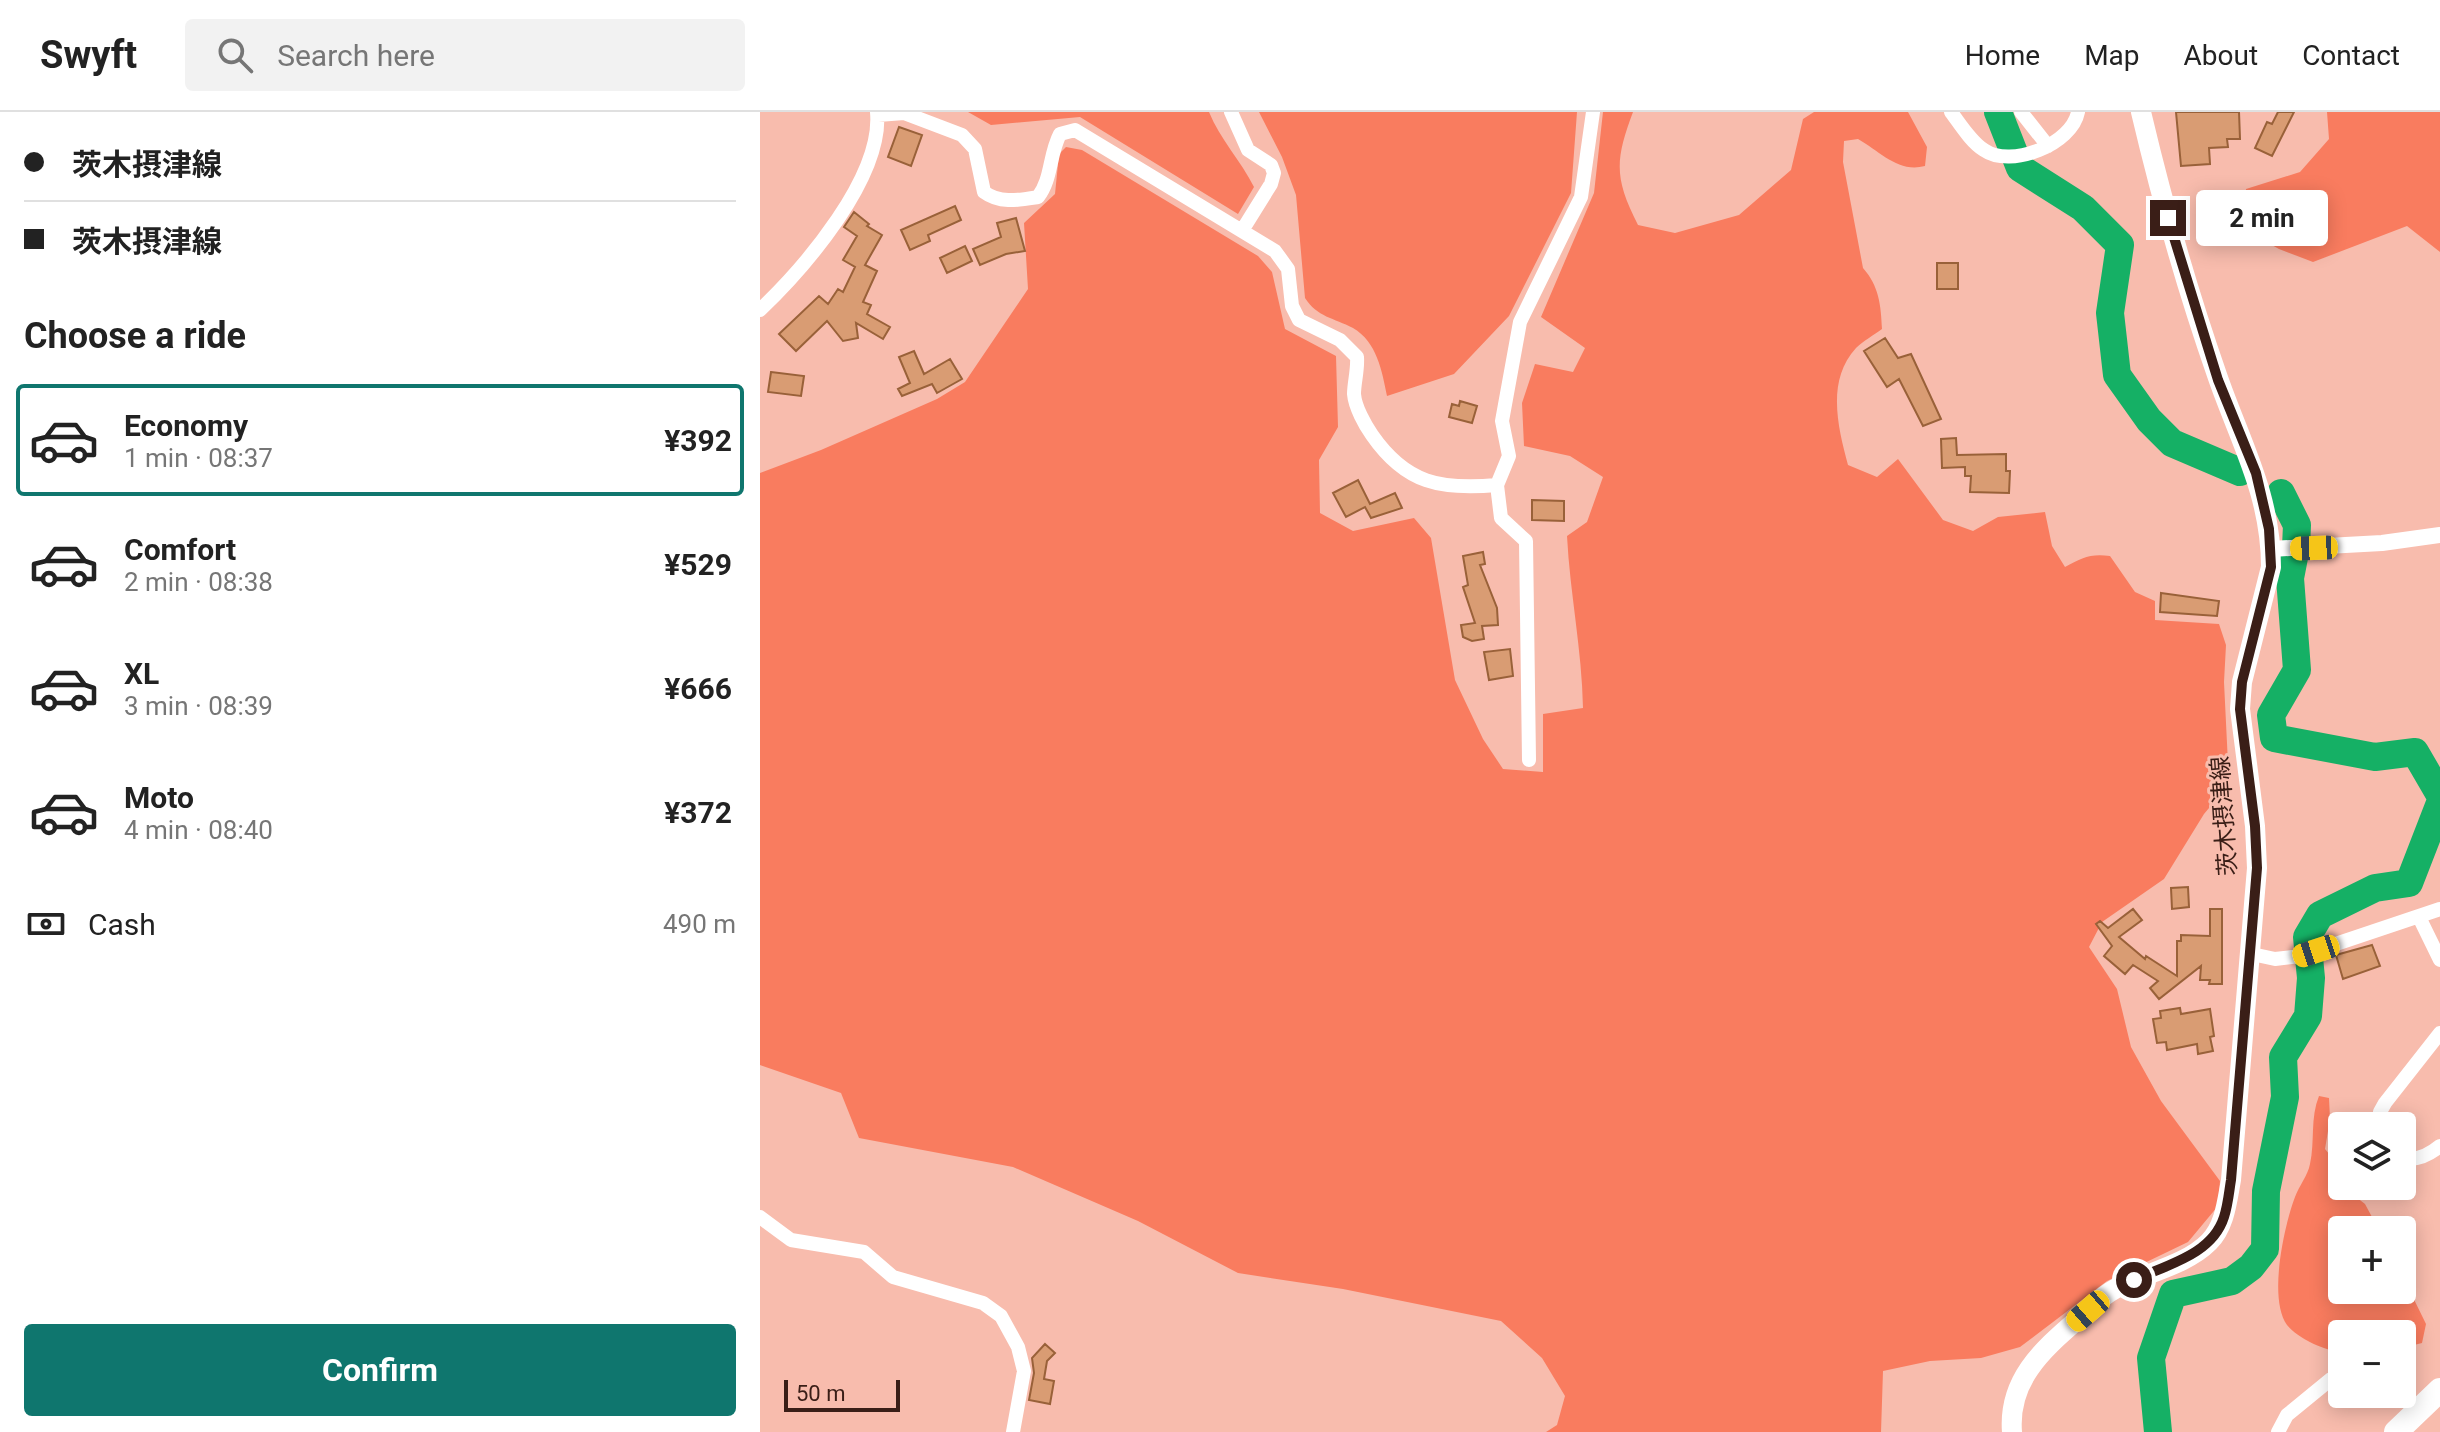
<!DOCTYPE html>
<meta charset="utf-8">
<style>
body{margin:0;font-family:Roboto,"Noto Sans JP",sans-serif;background:#f2f2f2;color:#222;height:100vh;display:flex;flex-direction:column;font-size:30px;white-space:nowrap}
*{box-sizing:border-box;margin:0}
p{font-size:26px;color:#767676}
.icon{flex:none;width:44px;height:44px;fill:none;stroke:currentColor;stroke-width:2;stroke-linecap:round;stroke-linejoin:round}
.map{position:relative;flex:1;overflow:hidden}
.panel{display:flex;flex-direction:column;background:#fff;width:760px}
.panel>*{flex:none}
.guide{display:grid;align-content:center;height:176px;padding:0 24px;background:#fff}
.buttons{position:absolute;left:1568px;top:1000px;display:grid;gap:16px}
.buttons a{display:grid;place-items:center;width:88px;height:88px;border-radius:8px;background:#fff;box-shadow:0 4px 20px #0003;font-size:40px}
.scale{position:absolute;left:24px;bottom:20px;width:116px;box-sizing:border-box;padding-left:8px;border:4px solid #3a1e17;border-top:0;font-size:22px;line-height:28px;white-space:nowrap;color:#3a1e17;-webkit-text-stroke:6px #f8bcad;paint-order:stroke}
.end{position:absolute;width:36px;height:36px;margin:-18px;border:10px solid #3a1e17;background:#fff;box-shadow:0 0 0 4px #fff}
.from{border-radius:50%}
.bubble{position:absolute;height:56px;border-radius:8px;background:#fff;box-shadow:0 4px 20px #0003;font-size:26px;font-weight:700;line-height:56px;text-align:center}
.car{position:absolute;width:24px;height:48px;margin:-24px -12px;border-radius:10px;box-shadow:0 0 6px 2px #0007;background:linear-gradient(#f5c518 24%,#345 0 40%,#f5c518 0 76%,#345 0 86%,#f5c518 0)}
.guide b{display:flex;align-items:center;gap:28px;height:76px;font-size:30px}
.guide b+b{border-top:2px solid #e0e0e0}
.guide i{width:20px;height:20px;background:#222}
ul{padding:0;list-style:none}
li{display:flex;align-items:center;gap:24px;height:112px;margin:0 16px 12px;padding:0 8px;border:4px solid transparent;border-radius:8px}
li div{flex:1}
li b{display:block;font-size:30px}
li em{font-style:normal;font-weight:700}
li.on{border-color:#0f766e}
li>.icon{width:72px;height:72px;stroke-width:1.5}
h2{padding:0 24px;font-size:36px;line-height:96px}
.pay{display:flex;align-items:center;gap:20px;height:88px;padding:0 24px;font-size:30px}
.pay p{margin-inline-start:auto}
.action{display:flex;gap:16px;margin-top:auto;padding:16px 24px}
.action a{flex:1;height:92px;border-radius:8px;background:#0f766e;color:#fff;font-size:32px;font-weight:700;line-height:92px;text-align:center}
header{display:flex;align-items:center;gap:48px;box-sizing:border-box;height:112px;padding:0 40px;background:#fff;border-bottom:2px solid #e0e0e0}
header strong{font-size:38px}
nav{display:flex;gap:44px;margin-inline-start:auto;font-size:28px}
.search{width:560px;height:72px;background:#f2f2f2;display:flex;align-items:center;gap:20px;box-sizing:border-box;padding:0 28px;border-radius:8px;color:#767676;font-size:30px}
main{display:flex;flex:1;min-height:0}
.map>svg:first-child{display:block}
.green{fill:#f97c5f}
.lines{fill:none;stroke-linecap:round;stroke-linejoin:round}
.river{stroke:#15b065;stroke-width:28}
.building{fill:#d99c73;stroke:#996139;stroke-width:2}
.minor{stroke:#fff;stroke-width:14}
.tertiary{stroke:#fff;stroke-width:16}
.primary{stroke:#fff;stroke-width:20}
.motorway{stroke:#fff;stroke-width:24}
.route{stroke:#3a1e17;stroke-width:10}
.labels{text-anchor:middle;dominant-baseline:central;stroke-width:6;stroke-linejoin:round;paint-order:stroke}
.street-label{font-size:24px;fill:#3a1e17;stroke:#f8bcad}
</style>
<header>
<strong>Swyft</strong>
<div class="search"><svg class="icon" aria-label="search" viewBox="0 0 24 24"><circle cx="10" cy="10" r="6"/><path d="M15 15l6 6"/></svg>Search here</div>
<nav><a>Home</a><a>Map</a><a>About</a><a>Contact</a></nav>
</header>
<main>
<section class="panel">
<div class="guide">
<b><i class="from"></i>茨木摂津線</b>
<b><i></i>茨木摂津線</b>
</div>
<h2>Choose a ride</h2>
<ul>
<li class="on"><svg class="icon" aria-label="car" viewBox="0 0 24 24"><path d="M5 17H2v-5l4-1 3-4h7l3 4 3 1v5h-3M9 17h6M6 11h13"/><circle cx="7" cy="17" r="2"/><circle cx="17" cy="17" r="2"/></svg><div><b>Economy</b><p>1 min · 08:37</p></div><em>¥392</em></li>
<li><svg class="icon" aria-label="car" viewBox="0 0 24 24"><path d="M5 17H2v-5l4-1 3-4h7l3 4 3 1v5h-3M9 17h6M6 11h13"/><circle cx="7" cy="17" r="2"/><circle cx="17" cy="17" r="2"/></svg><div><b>Comfort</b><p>2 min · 08:38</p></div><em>¥529</em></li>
<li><svg class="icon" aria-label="car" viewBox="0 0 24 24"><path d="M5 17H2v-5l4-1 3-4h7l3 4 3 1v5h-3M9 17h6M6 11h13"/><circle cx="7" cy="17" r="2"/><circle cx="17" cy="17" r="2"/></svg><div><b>XL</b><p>3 min · 08:39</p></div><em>¥666</em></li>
<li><svg class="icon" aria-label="car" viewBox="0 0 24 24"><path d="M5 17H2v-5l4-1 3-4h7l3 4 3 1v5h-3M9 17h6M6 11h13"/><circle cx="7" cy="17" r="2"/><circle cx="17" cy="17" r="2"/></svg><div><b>Moto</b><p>4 min · 08:40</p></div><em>¥372</em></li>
</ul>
<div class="pay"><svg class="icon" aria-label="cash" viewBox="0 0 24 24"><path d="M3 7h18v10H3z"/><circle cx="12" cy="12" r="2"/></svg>Cash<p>490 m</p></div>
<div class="action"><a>Confirm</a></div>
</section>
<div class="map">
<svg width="1680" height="1320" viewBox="0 0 1680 1320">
<rect width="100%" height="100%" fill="#f8bcad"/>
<path class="green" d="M208,0H449C460,27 481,49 494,75L478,102L320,5L231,13Z
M499,0H817L811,81L749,204L694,262L627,284C622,259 617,230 593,216C574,206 557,205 545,186L536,83L522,45Z
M843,0H873C855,48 854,66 878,113L915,121L979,103L1031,58L1043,7L1054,0H1148L1167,35L1165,54C1138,61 1121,40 1098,27L1084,29L1083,50L1103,156C1119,174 1121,193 1122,217C1114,223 1103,229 1096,236C1066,269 1078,315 1088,353L1117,365L1138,347L1183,408L1213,419L1238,405L1285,400L1292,434L1305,455C1321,446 1331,441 1350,444L1375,480L1395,489V508L1459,512L1466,533L1464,570L1469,672L1444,702L1404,767L1342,810L1329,835L1357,877L1371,935L1401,989L1460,1069L1458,1094L1428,1130L1347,1169L1260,1235L1221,1246L1170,1249L1123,1259L1121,1320H786L797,1313L805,1284L782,1246L741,1209L583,1177L478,1161L378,1109L253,1055L99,1026L81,981L0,953V361L61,338L177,287L205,270L268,177L264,111L295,82L299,42L306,35L322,38L498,144L512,160L525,217L576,244L578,315L559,348L560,401L593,419L654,406L671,426L695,568L723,627L743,657L783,660V602L823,596C822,538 810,482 807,424L827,410L843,365L810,344L764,334L762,291L775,252L813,260L825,236L781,205L834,81Z
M1567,0H1680V140L1647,114L1553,150L1519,137L1483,117L1486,77L1540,60L1569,27Z
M1559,984L1569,986L1570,1007L1565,1037L1575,1049L1582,1074L1605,1092L1619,1118H1582V1178H1642V1163L1666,1212L1662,1231L1642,1236V1222H1582V1241C1565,1238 1538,1227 1527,1213C1508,1187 1524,1114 1535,1085C1539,1074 1548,1063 1550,1052C1555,1029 1550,1006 1559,984Z"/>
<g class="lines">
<path class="river" d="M1238,0L1260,56L1323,96L1360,133L1350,201L1357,263L1389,308L1412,331L1480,360
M1521,381L1537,413L1536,435L1530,466L1537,558L1511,603L1514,626L1615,645L1655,640L1680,683
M1398,1320L1391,1246L1413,1182L1472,1169L1491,1155L1505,1137L1506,1079L1525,985L1523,945L1548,904L1551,866L1547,825L1560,803L1615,776L1649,771L1680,691"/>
</g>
<path class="building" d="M1416,0H1479L1480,27H1467L1468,35L1449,36L1450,52L1421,54Z
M1518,0H1534L1512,44L1495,36L1507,10L1512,12Z
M139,15L162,23L151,54L128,45Z
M195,94L201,108L168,123L170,129L150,138L141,118Z
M94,100L109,112L107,114L122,123L105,153L117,159L103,190L111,193L107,202L130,215L123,227L96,211L98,226L83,229L67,209L36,239L19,222L59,184L68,192L78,177L83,180L95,155L83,148L97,124L84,115Z
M256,106L265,139L246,142L220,153L213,137L241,125L237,111Z
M205,134L212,149L187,161L180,146Z
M1177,151H1198V177H1177Z
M1125,226L1138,246L1151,242L1181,307L1163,314L1139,267L1127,275L1104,239Z
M154,239L164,262L190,247L202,267L177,281L172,272L142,284L138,277L150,271L139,245Z
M11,260L44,264L41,284L8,280Z
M700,289L717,294L712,311L689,305L692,292L699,294Z
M1196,326L1197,343L1246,342V359H1250L1249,381L1210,380L1211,364H1205V355L1182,356L1181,327Z
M598,368L610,392L635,381L642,396L611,406L605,395L586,405L573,381Z
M772,388L804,389V409L772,408Z
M723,440L725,452L720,453L737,496L738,513L722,514L724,527L712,529L703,525L701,513L715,511L703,475L708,473L703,444Z
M1401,481L1459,489L1457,504L1400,500Z
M750,537L753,564L729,568L724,540Z
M1428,775L1429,795L1412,797L1411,776Z
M1373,797L1382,808L1359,825L1385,847L1386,844L1417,864V829H1421V823L1450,824V797H1462V872H1449L1450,868H1440L1441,854L1399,887L1390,876L1398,869L1373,853L1365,862L1344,844L1352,834L1336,812L1340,809L1348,816Z
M1612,833L1620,854L1583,867L1576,843Z
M1420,896L1421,902L1450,897L1454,924L1450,925L1453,939L1438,942L1437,932L1407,938L1406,930L1397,931L1393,907L1401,906L1400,899Z
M285,1232L295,1241L287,1249L284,1267L294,1269L290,1292L269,1288L274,1261L272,1246Z"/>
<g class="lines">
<path class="minor" d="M471,0L488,38L511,53L514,61L511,72L483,117
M1191,0C1200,12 1211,30 1224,38C1251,57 1312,32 1318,0
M1261,0L1288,34
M118,3L144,1L202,23L215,37L224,80C240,92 259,88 278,85C292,67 289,43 300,22L315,18L515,139L528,157L532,194L539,208L580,228L597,245C598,258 594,271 594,282C595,295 605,313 612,323C646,372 681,378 737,373
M0,198C45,155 123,65 117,0
M769,648L766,429L741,406L737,373L749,344L742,309L760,210L821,85L833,0
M1659,805L1680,848
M1492,842L1515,847L1540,844L1680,797
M1618,1014L1620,1000L1625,991L1680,921
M1642,1045C1656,1050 1669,1043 1680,1034
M0,1105L31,1128L104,1140L133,1165L223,1191L241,1204L258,1235L264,1259L253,1320
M1518,1320L1527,1303L1571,1267"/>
<path class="tertiary" d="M1511,437L1622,431L1680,423"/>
<path class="primary" d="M1252,1320C1248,1269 1281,1239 1317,1208C1329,1198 1341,1184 1355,1177C1384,1161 1425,1154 1449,1130C1465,1114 1467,1089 1471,1068L1497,756L1495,714L1480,597L1482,570L1511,455C1511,382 1480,330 1457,263C1427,177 1402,89 1381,0"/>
<path class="motorway" d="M1636,1320L1680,1278"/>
</g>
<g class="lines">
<path class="route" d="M1374,1168C1406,1153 1452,1143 1464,1105C1468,1093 1469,1080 1471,1068L1497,756L1495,714L1480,597L1482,570L1511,455L1509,417L1496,361L1458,268L1408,106"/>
</g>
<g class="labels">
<g class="street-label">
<text transform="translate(1464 704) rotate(-94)">茨木摂津線</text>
</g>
</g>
</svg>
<div class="buttons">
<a><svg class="icon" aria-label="layers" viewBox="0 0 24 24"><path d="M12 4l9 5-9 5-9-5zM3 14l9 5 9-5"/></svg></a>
<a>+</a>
<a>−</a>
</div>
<div class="scale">50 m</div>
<i class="end from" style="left:1374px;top:1168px"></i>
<i class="end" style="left:1408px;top:106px"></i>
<div class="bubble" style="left:1436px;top:78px;width:132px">2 min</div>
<i class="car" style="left:1554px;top:436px;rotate:268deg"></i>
<i class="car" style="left:1556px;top:839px;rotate:252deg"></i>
<i class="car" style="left:1328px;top:1199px;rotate:229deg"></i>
</div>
</main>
